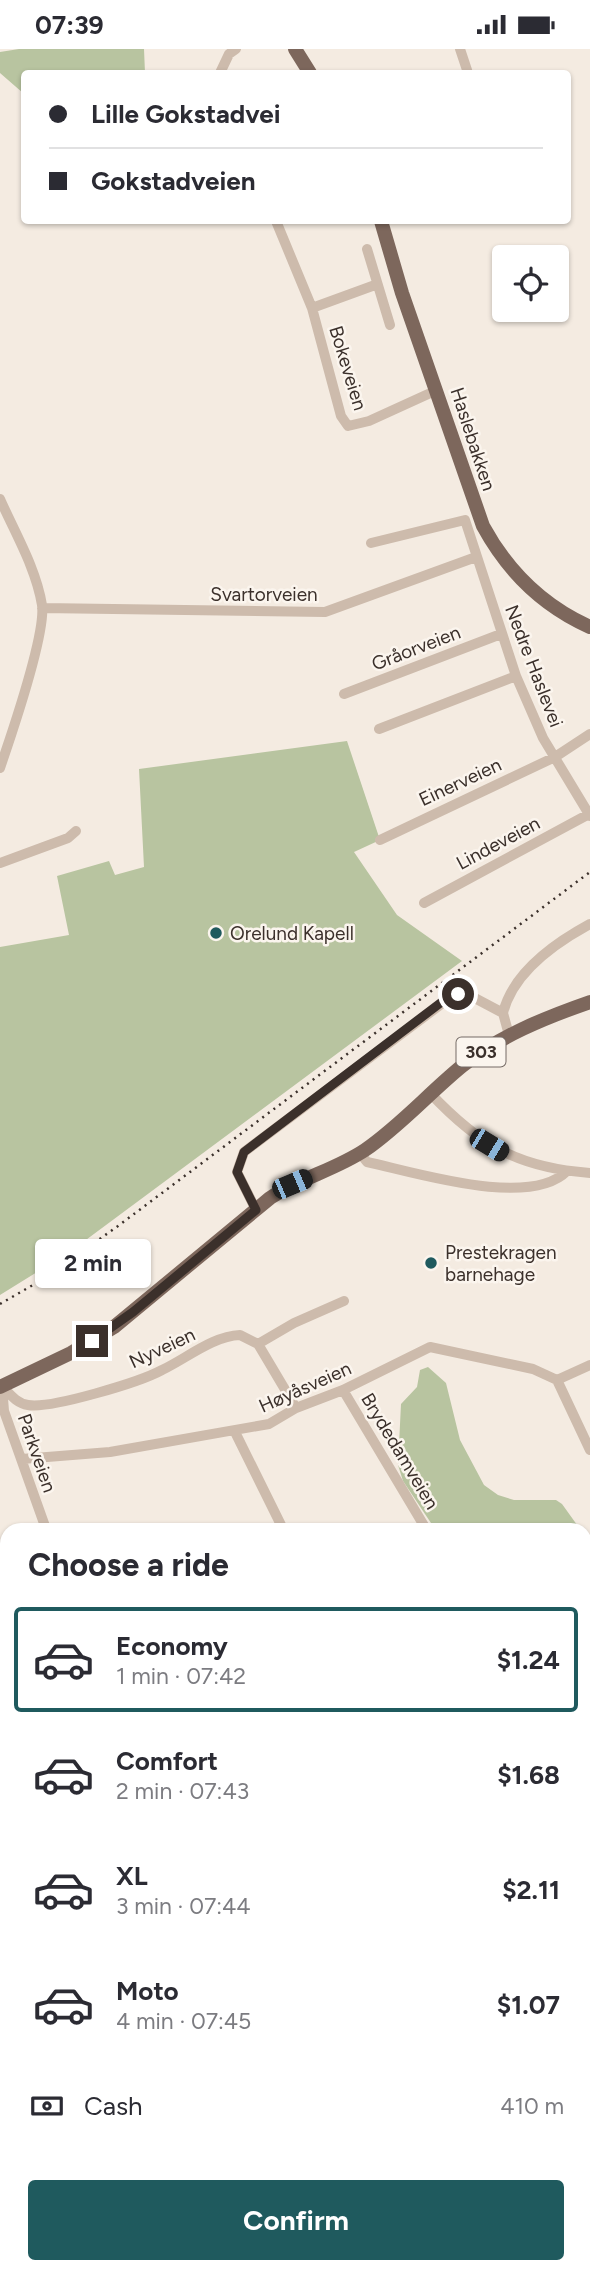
<!DOCTYPE html>
<meta charset="utf-8">
<style>
body{margin:0;font-family:Figtree,sans-serif;background:#f2f2f3;color:#2b2b33;height:100vh;display:flex;flex-direction:column;font-size:26px;white-space:nowrap}
*{box-sizing:border-box;margin:0}
p{font-size:23px;color:#7c7c81}
.icon{flex:none;width:38px;height:38px;fill:none;stroke:currentColor;stroke-width:2;stroke-linecap:round;stroke-linejoin:round}
.map{position:relative;flex:1;overflow:hidden}
.panel{position:absolute;left:0px;top:1474px;width:592px;height:751px;display:flex;flex-direction:column;background:#fff;border-radius:21px 21px 0 0;box-shadow:0 2px 5px #0004}
.panel>*{flex:none}
.guide{position:absolute;left:21px;top:21px;width:550px;height:154px;border-radius:7px;box-shadow:0 2px 5px #0004;display:grid;align-content:center;height:154px;padding:0 28px;background:#fff}
.buttons{position:absolute;left:492px;top:196px;display:grid;gap:14px}
.buttons a{display:grid;place-items:center;width:77px;height:77px;border-radius:7px;background:#fff;box-shadow:0 2px 5px #0004;font-size:35px}
.end{position:absolute;width:32px;height:32px;margin:-16px;border:9px solid #3b302b;background:#fff;box-shadow:0 0 0 4px #fff}
.from{border-radius:50%}
.bubble{position:absolute;height:49px;border-radius:7px;background:#fff;box-shadow:0 2px 5px #0004;font-size:23px;font-weight:700;line-height:49px;text-align:center}
.car{position:absolute;width:21px;height:42px;margin:-21px -10px;border-radius:9px;box-shadow:0 0 5px 2px #0007;background:linear-gradient(#222 24%,#8ab4d8 0 40%,#222 0 76%,#8ab4d8 0 86%,#222 0)}
.guide b{display:flex;align-items:center;gap:24px;height:66px;font-size:26px}
.guide b+b{border-top:2px solid #e1e1e2}
.guide i{width:18px;height:18px;background:#2b2b33}
ul{padding:0;list-style:none}
li{display:flex;align-items:center;gap:21px;height:105px;margin:0 14px 10px;padding:0 14px;border:4px solid transparent;border-radius:7px}
li div{flex:1}
li b{display:block;font-size:26px}
li em{font-style:normal;font-weight:700}
li.current{border-color:#1f5a5e}
li>.icon{width:63px;height:63px;stroke-width:1.5}
h2{padding:0 28px;font-size:32px;line-height:84px}
.pay{display:flex;align-items:center;gap:18px;height:77px;padding:0 28px;font-size:26px}
.pay p{margin-inline-start:auto}
.action{display:flex;gap:14px;margin-top:auto;padding:14px 28px}
.action a{flex:1;height:80px;border-radius:7px;background:#1f5a5e;color:#fff;font-size:28px;font-weight:700;line-height:80px;text-align:center}
.status{display:flex;justify-content:space-between;align-items:center;height:49px;padding:0 35px;background:#fff;direction:ltr}
.status svg{height:19px;fill:currentColor}
.map>svg:first-child{display:block}
.green{fill:#b8c4a0}
.lines{fill:none;stroke-linecap:round;stroke-linejoin:round}
.minor{stroke:#cdbbac;stroke-width:10}
.major{stroke:#7d675c;stroke-width:14}
.rail{stroke:#3b302b;stroke-width:2.5;stroke-dasharray:2 5;stroke-linecap:butt}
.route{stroke:#3b302b;stroke-width:9}
.poi-dot{fill:#1f5a5e;stroke:#fbf5ee;stroke-width:2.5}
.labels{text-anchor:middle;dominant-baseline:central;stroke-width:5;stroke-linejoin:round;paint-order:stroke}
.shield{fill:#fbf5ee;stroke:#756b66;stroke-width:2}
.shield-label{font-size:18px;font-weight:bold;fill:#3b302b}
.street-label{font-size:19px;fill:#3b302b;stroke:#fbf5ee}
.poi-label{font-size:19px;fill:#3b302b;stroke:#fbf5ee;text-anchor:start}
</style>
<div class="status"><b>07:39</b><svg viewBox="0 0 49 12"><path d="M0 12V9h3v3zM5 12V6h3v6zM10 12V3h3v9zM15 12V0h3v12zM26 1h20v11H26zM47 4h2v5h-2z"/></svg></div>
<div class="map">
<svg width="590" height="2224" viewBox="0 0 590 2224">
<rect width="100%" height="100%" fill="#f4ebe1"/>
<path class="green" d="M19,0H144L145,24H24L23,44L0,24V3Z
M347,692L380,791L354,803L397,866L462,912L71,1202L0,1246V898L69,886L57,827L109,812L115,826L144,818L139,720Z
M428,1318L446,1334L460,1391L484,1436L498,1446L514,1451H556L562,1455L580,1480H435L403,1432L398,1416L401,1355L417,1338L420,1321Z
M584,1487L590,1496V1724L584,1718Z
M0,1790L7,1791V2156L0,2152Z
M97,2217H218L216,2224H104Z"/>
<g class="lines">
<path class="minor" d="M460,0L468,24
M220,24L229,5L236,0
M276,172L312,259L341,367L348,377L369,372L437,341
M367,200L390,276
M312,259L375,236
M0,450C15,484 36,519 42,556C46,585 11,687 0,719
M371,494L465,471L516,627L543,689L590,767
M42,559L325,563L476,508
M344,645L501,585
M379,680L516,627
M380,791L555,708L590,685
M0,814L68,789L76,782
M424,854L589,765
M509,986L503,964C513,923 555,894 590,875
M430,1044C479,1096 518,1119 590,1124
M360,1104L367,1113C414,1123 530,1160 567,1122
M256,1161L237,1123L244,1103L452,947L469,946L503,964
M258,1295L294,1274L344,1252
M557,1331L590,1401
M557,1331L590,1316
M2,1337C10,1345 16,1354 28,1356C51,1360 140,1333 162,1321C187,1309 213,1287 240,1286L258,1295L296,1359
M2,1337L4,1362L46,1480
M343,1341L426,1480
M235,1383L283,1480
M22,1410L110,1403L269,1375L296,1359L343,1341L430,1298L533,1320L557,1331
M268,1480L281,1477
M0,1569L7,1564
M584,1802L590,1813
M584,2148L590,2181
M233,2217L234,2224
M476,2217V2224
M363,2224L377,2219
M523,2224L524,2217"/>
<path class="major" d="M295,0L310,24
M381,172L402,244L483,477C508,523 543,557 590,578
M0,1338L71,1304L114,1278L270,1149C300,1129 335,1121 365,1101C400,1077 429,1044 462,1017C500,987 544,969 590,953"/>
<path class="rail" d="M0,1255L45,1229L118,1177L590,823"/>
</g>
<g class="lines">
<path class="route" d="M92,1292L133,1263L256,1161L237,1123L244,1103L443,952L458,945"/>
</g>
<g class="poi-dot">
<circle cx="216" cy="884" r="7"/>
<circle cx="431" cy="1214" r="7"/>
</g>
<g class="labels">
<rect class="shield" x="456.5" y="988.5" width="49" height="29" rx="5"/>
<g class="shield-label">
<text x="481" y="1003">303</text>
</g>
<g class="street-label">
<text transform="translate(348 319) rotate(73)">Bokeveien</text>
<text transform="translate(473 390) rotate(72)">Haslebakken</text>
<text x="264" y="545">Svartorveien</text>
<text transform="translate(416 599) rotate(-21)">Gråorveien</text>
<text transform="translate(534 617) rotate(69)">Nedre Haslevei</text>
<text transform="translate(460 733) rotate(-25)">Einerveien</text>
<text transform="translate(498 794) rotate(-28)">Lindeveien</text>
<text transform="translate(162 1299) rotate(-25)">Nyveien</text>
<text transform="translate(305 1338) rotate(-24)">Høyåsveien</text>
<text transform="translate(400 1402) rotate(59)">Brydedamveien</text>
<text transform="translate(37 1404) rotate(71)">Parkveien</text>
</g>
<g class="poi-label">
<text x="230" y="884">Orelund Kapell</text>
<text x="445" y="1203">Prestekragen<tspan x="445" dy="22">barnehage</tspan></text>
</g>
</g>
</svg>
<div class="buttons">
<a><svg class="icon" aria-label="locate" viewBox="0 0 24 24"><circle cx="12" cy="12" r="6"/><path d="M12 2v4M12 18v4M2 12h4M18 12h4"/></svg></a>
</div>
<i class="end from" style="left:458px;top:945px"></i>
<i class="end" style="left:92px;top:1292px"></i>
<div class="bubble" style="left:35px;top:1190px;width:116px">2 min</div>
<i class="car" style="left:489px;top:1096px;rotate:121deg"></i>
<i class="car" style="left:292px;top:1135px;rotate:67deg"></i>
<div class="guide">
<b><i class="from"></i>Lille Gokstadvei</b>
<b><i></i>Gokstadveien</b>
</div>
<section class="panel">
<h2>Choose a ride</h2>
<ul>
<li class="current"><svg class="icon" aria-label="car" viewBox="0 0 24 24"><path d="M5 17H2v-5l4-1 3-4h7l3 4 3 1v5h-3M9 17h6M6 11h13"/><circle cx="7" cy="17" r="2"/><circle cx="17" cy="17" r="2"/></svg><div><b>Economy</b><p>1 min · 07:42</p></div><em>$1.24</em></li>
<li><svg class="icon" aria-label="car" viewBox="0 0 24 24"><path d="M5 17H2v-5l4-1 3-4h7l3 4 3 1v5h-3M9 17h6M6 11h13"/><circle cx="7" cy="17" r="2"/><circle cx="17" cy="17" r="2"/></svg><div><b>Comfort</b><p>2 min · 07:43</p></div><em>$1.68</em></li>
<li><svg class="icon" aria-label="car" viewBox="0 0 24 24"><path d="M5 17H2v-5l4-1 3-4h7l3 4 3 1v5h-3M9 17h6M6 11h13"/><circle cx="7" cy="17" r="2"/><circle cx="17" cy="17" r="2"/></svg><div><b>XL</b><p>3 min · 07:44</p></div><em>$2.11</em></li>
<li><svg class="icon" aria-label="car" viewBox="0 0 24 24"><path d="M5 17H2v-5l4-1 3-4h7l3 4 3 1v5h-3M9 17h6M6 11h13"/><circle cx="7" cy="17" r="2"/><circle cx="17" cy="17" r="2"/></svg><div><b>Moto</b><p>4 min · 07:45</p></div><em>$1.07</em></li>
</ul>
<div class="pay"><svg class="icon" aria-label="cash" viewBox="0 0 24 24"><path d="M3 7h18v10H3z"/><circle cx="12" cy="12" r="2"/></svg>Cash<p>410 m</p></div>
<div class="action"><a>Confirm</a></div>
</section>
</div>
